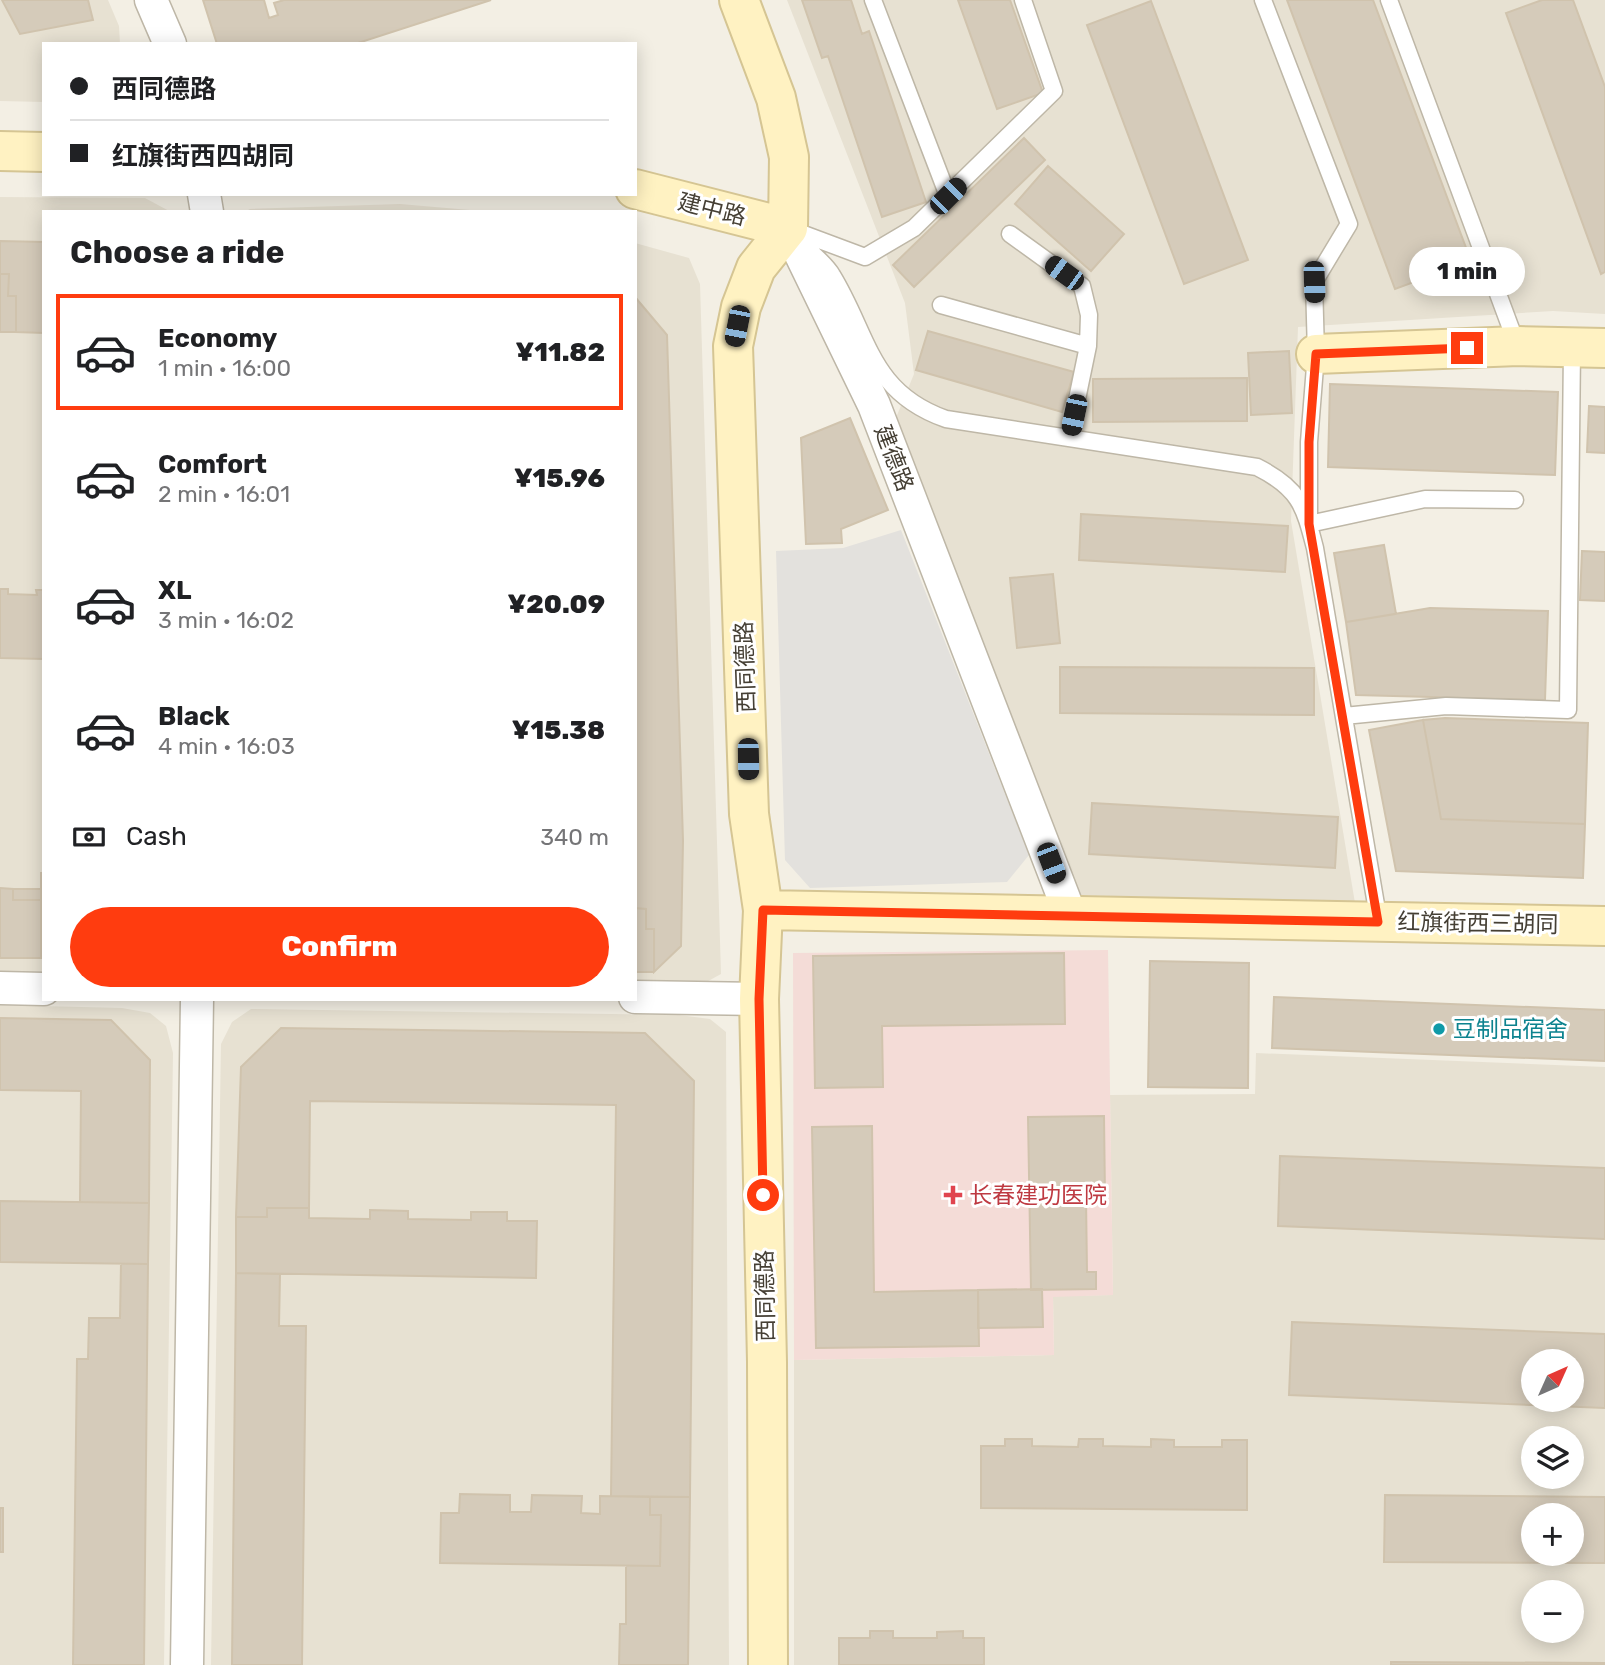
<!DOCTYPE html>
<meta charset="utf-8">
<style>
body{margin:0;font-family:Rubik,"Noto Sans SC",sans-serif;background:#f2f2f2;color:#202124;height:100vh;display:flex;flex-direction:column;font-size:26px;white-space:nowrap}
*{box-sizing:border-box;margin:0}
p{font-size:23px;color:#757577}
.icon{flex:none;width:38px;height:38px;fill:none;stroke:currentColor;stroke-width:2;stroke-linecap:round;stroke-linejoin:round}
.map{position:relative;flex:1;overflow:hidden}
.sheet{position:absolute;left:42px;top:210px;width:595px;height:791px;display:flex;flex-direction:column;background:#fff;border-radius:0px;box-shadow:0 4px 18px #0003}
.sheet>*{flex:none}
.banner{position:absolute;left:42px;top:42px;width:595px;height:154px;border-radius:0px;box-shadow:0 4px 18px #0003;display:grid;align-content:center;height:154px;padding:0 28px;background:#fff}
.needle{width:46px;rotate:45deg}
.fabs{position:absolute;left:1521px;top:1349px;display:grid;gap:14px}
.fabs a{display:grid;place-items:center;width:63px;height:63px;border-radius:50%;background:#fff;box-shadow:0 4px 18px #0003;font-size:35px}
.end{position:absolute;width:32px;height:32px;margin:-16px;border:9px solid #ff3c0f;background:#fff;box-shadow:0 0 0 4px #fff}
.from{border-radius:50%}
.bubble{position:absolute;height:49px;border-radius:24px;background:#fff;box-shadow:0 4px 18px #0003;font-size:23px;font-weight:800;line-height:49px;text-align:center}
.car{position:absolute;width:21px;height:42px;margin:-21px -10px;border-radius:9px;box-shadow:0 0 5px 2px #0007;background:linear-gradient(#222 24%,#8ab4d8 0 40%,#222 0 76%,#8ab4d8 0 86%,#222 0)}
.banner b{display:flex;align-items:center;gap:24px;height:66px;font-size:26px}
.banner b+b{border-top:2px solid #e0e0e0}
.banner i{width:18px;height:18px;background:#202124}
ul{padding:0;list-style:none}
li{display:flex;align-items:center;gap:21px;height:116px;margin:0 14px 10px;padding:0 14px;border:4px solid transparent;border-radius:0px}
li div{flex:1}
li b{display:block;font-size:26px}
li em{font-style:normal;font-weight:800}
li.selected{border-color:#ff3c0f}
li>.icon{width:63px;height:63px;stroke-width:1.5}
h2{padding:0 28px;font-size:32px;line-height:84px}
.pay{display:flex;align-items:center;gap:18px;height:77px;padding:0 28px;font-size:26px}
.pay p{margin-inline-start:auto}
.cta{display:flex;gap:14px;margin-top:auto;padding:14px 28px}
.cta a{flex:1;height:80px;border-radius:42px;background:#ff3c0f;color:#fff;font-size:28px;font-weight:800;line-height:80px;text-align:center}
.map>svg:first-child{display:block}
.residential{fill:#e7e1d2;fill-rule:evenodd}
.medical{fill:#f4dcd7}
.parking{fill:#e3e1dd}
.building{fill:#d5cbba;stroke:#d0c3ad;stroke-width:2;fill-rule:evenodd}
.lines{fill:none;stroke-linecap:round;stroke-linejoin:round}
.lane-casing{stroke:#beb7a7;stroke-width:19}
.street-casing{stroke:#beb7a7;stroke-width:35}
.secondary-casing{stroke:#d5c593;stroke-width:42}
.lane{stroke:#fff;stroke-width:16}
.street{stroke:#fff;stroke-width:32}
.secondary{stroke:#fff2c2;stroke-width:38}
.route{stroke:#ff3c0f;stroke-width:9}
.culture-dot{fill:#0f9aa8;stroke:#fff;stroke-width:2.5}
.health-dot{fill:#e0444e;stroke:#fff;stroke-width:2.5}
.labels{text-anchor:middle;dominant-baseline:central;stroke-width:6;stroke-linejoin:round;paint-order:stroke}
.street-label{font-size:23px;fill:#453f34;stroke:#fff}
.culture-label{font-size:23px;fill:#0d838f;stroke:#fff;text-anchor:start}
.health-label{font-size:23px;fill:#be3a42;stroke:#fff;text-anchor:start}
</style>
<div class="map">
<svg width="1605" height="1665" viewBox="0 0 1605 1665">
<rect width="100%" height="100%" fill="#f3efe4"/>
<path class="residential" d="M0,0H108L119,26L120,44H44V102L0,101Z
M787,0H1605V314L1553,311L1298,327L1291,521L1355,903L1077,895L893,425L914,374L905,303Z
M0,197L145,198L171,212H44V972H0Z
M400,204L493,212H244L250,209Z
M635,243L689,258L700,284L721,974L701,985L635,984Z
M0,1005L122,1008L150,1013L166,1026L173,1053L164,1665H0Z
M251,1009L679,1015L710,1019L726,1032L729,1665H211L221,1044L232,1022Z
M1256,1053L1605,1067V1665H794V1360L1054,1355L1053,1296L1113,1295L1110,1095L1255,1094ZM1533,1362H1572V1400H1533ZM1533,1438H1572V1477H1533ZM1533,1516H1572V1554H1533ZM1533,1592H1572V1631H1533Z"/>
<path class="medical" d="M1108,950L1113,1295L1053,1297L1054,1355L794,1360L793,953Z"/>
<path class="parking" d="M901,530L1029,855L1007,882L810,888L785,860L776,551L843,548Z"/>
<path class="building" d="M2,0H88L93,20L20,34Z
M203,0H264L269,18L278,15L274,3L284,0H491L355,44H217Z
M802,0H851L862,34L869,31L926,202L882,217L828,56L822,58Z
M958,0H1010L1043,93L997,109Z
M1287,0H1373L1471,261L1395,289Z
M1542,0H1573L1605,87V272L1601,274L1506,13Z
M1151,1L1248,260L1184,284L1087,25Z
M1024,138L1045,160L914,287L893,265Z
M1048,166L1124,234L1091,271L1015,204Z
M0,241L44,242V333L16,332V296H8L9,274H0Z
M0,274H9L8,296H16V332H0Z
M635,297L667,335L683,841L681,946L654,972V929H646V909L635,908Z
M928,331L1074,372L1062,412L916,370Z
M1289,351L1292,413L1251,415L1248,353Z
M1247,378V421L1093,422V379Z
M1330,384L1558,392L1555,475L1328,467Z
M1589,406L1605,407V453L1587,452Z
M850,418L888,510L841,529L842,543L806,544L801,438Z
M1081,514L1288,526L1285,572L1079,560Z
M1384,545L1396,614L1346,622L1334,553Z
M1582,551L1605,552V601L1580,600Z
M1053,574L1060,643L1017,648L1010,578Z
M0,589H8V594L37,595L36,590H44V659L0,658Z
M1430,608L1548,611L1545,700L1356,695L1346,622Z
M1060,667L1314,668V715L1060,713Z
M1445,718L1588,723L1585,824L1441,819L1423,720Z
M1423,720L1441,819L1585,824L1583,878L1396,871L1369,730Z
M1092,803L1338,817L1335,868L1089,854Z
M41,873H44V958H41Z
M0,888L13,889V900H41V958H0Z
M13,889H41V900H13Z
M635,908L646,909V929H654V972H635Z
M1064,953L1065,1024L882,1026L883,1087L815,1088L813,956Z
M1150,961L1249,963L1248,1088L1148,1087Z
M1274,997L1605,1010V1061L1272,1048Z
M0,1018L111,1020L150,1060L149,1203L80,1202L81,1091L0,1090Z
M281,1028L645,1033L694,1081L690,1497L611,1496L616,1105L310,1101L309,1208H267V1217H236L241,1067Z
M1104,1116L1105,1198H1086L1087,1272H1096V1289L1031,1290L1028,1117Z
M872,1126L874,1292L978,1290L979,1346L816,1348L812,1127Z
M1280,1156L1605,1168V1239L1278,1226Z
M0,1201L149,1203L148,1264L0,1262Z
M267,1208H309V1218L370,1219V1210L408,1211V1219L471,1220V1212H507V1221H537L536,1278L236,1273V1217H267Z
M121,1264H148L144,1665H73L77,1359H88L89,1318H120Z
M236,1273L280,1274L279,1326H306L302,1665H232Z
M1042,1289L1043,1327L978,1328V1290Z
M1292,1322L1605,1334V1408L1289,1395ZM1533,1362H1572V1400H1533Z
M1005,1439H1032V1446L1078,1447L1079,1439H1103V1446L1151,1447V1439L1174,1440V1447H1222V1440H1247V1510L981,1508V1446H1005Z
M460,1494L510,1495V1512H531L532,1495L582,1496L581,1513L600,1514V1496L650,1497V1515H661L660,1566L440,1563L441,1513H459Z
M1385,1495L1605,1497V1563L1384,1562ZM1533,1516H1572V1554H1533Z
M650,1497H690L688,1665H619L620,1624H626V1566H660L661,1515H650Z
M0,1508H3V1552H0Z
M870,1631H893V1638H937V1632L963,1631V1638H984V1665H839V1638H870Z
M1391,1662L1605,1663V1665H1391Z"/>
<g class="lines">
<defs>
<path id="lane" d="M873,0L948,196
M1263,0L1349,224L1314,282L1316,354L1309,442V524L1425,499L1515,500
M1389,0L1517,345
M790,229L865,257L914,228L1054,91L1023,0
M1010,234L1082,286L1089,315L1088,346
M810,251C817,258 827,266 832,275C869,335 869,392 946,419L1257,467C1299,488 1304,505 1315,548L1379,922
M941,305L1088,346L1069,438
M1344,716L1446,706L1568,710L1572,349"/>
<path id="street" d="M151,0L170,44
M204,194L207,212
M788,228L874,405L1070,914
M0,988L44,989
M635,997L759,999
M187,1665L197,999"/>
<path id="secondary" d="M739,0L776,98L789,157L788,228
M0,151L44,152
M635,189L788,228
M1316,354L1518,346L1605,348
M763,910L1605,926
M768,1665L767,1362L759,999L763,910L749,814L733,346L741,307L756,268L788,228"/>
</defs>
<use href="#lane" class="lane-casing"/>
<use href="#street" class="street-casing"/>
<use href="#secondary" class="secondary-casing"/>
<use href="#lane" class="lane"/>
<use href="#street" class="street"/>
<use href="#secondary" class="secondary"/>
</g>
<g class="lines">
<path class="route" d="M763,1195L759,999L763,910L1378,922L1309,524V442L1316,354L1467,348"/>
</g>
<circle class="culture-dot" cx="1439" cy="1029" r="7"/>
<path class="health-dot" d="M949.5 1184.5h7v7h7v7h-7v7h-7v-7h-7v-7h7z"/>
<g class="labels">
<g class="street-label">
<text transform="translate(712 209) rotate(14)">建中路</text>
<text transform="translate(894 458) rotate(69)">建德路</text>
<text transform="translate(745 667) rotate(-92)">西同德路</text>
<text transform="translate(1478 923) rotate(1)">红旗街西三胡同</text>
<text transform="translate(765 1296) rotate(-91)">西同德路</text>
</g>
<g class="culture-label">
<text x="1453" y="1029">豆制品宿舍</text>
</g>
<g class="health-label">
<text x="969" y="1195">长春建功医院</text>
</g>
</g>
</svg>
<div class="fabs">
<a><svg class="needle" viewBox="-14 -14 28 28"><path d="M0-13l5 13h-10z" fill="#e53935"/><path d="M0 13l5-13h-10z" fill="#757577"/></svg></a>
<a><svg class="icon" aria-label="layers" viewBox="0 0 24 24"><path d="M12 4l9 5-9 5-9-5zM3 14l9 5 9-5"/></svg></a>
<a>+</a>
<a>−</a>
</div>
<i class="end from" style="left:763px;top:1195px"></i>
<i class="end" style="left:1467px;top:348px"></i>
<div class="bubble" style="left:1409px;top:247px;width:116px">1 min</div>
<i class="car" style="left:948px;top:196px;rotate:45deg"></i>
<i class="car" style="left:1064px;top:273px;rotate:306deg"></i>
<i class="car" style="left:1314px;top:282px;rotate:178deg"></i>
<i class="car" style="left:737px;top:326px;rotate:191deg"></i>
<i class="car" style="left:1074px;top:415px;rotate:192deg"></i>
<i class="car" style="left:748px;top:759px;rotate:179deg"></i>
<i class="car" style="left:1051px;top:863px;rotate:159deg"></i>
<div class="banner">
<b><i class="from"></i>西同德路</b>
<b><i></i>红旗街西四胡同</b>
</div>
<section class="sheet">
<h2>Choose a ride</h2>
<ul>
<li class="selected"><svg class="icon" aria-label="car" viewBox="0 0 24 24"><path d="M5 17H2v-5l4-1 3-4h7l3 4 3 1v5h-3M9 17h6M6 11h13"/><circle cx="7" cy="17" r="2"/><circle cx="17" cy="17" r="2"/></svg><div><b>Economy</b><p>1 min · 16:00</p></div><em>¥11.82</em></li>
<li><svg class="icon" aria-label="car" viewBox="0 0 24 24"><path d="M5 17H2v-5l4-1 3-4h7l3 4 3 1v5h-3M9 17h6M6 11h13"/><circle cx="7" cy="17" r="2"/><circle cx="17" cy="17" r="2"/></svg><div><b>Comfort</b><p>2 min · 16:01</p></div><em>¥15.96</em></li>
<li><svg class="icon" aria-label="car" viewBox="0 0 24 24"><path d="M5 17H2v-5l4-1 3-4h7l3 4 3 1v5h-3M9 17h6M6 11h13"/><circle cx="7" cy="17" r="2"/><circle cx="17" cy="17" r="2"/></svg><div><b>XL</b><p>3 min · 16:02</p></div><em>¥20.09</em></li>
<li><svg class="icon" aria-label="car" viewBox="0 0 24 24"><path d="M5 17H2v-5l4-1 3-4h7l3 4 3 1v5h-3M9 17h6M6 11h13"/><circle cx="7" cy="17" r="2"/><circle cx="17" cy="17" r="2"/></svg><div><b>Black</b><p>4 min · 16:03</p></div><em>¥15.38</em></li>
</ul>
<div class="pay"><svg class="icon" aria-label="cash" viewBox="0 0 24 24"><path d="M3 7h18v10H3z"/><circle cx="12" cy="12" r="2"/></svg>Cash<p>340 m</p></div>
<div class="cta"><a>Confirm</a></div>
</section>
</div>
